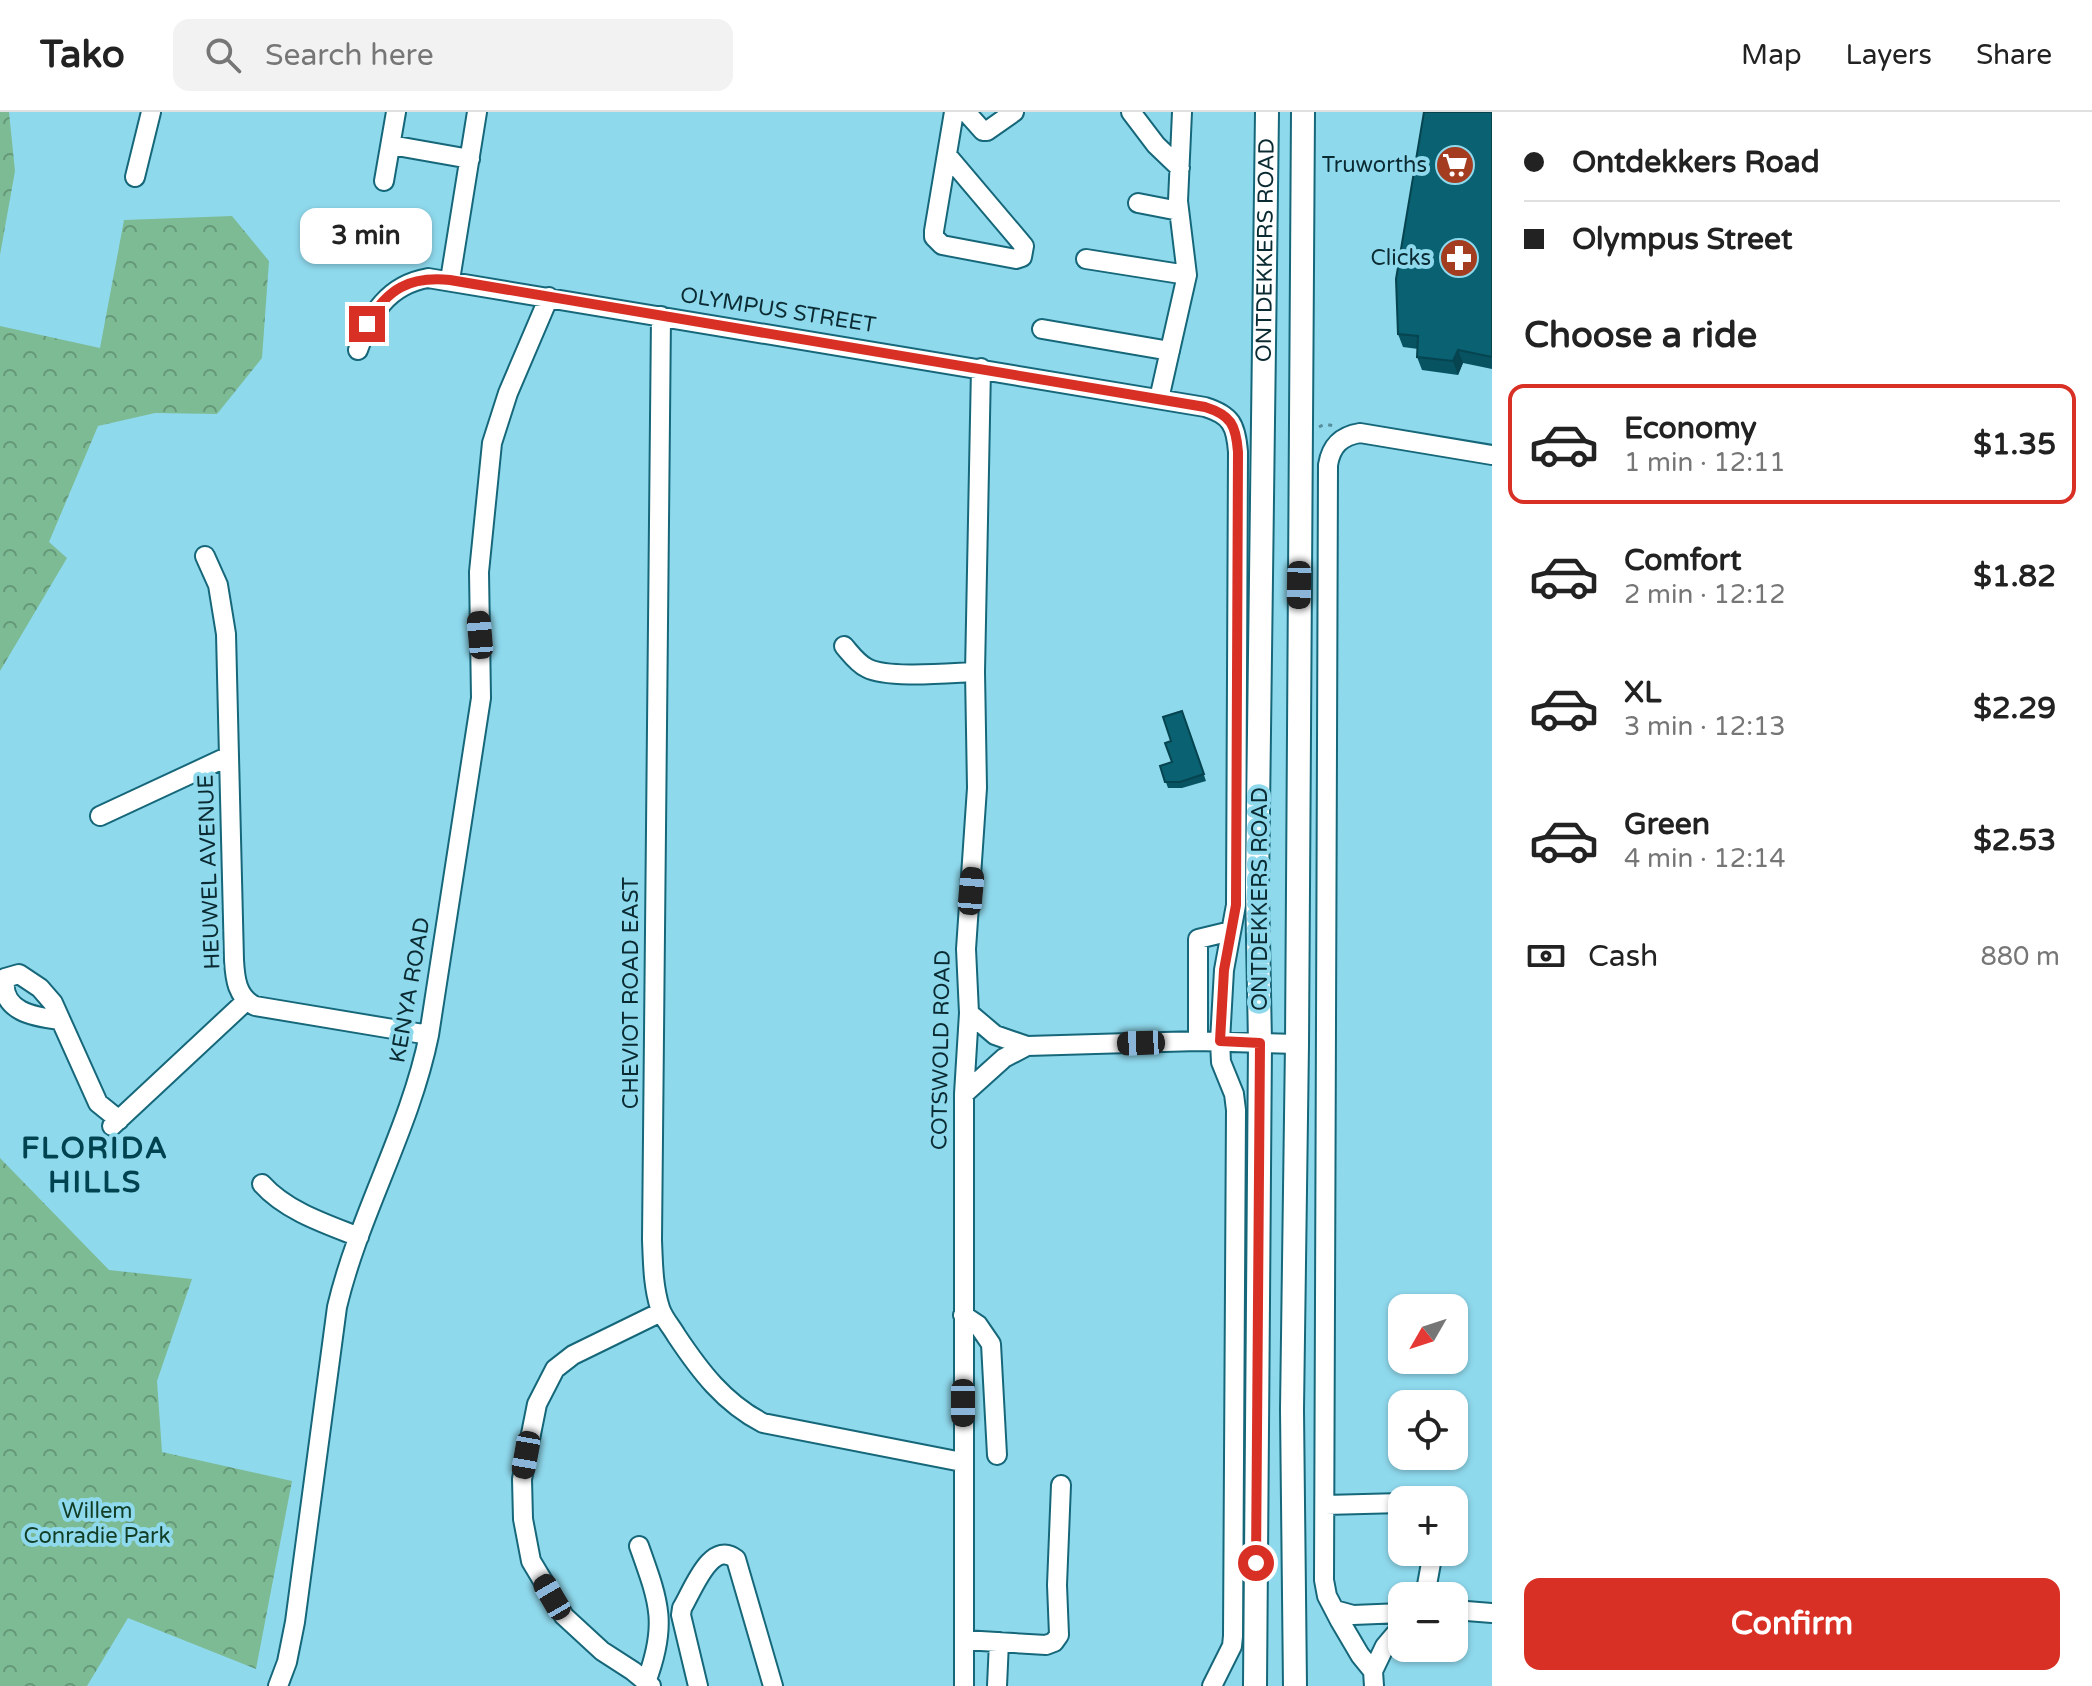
<!DOCTYPE html>
<meta charset="utf-8">
<style>
body{margin:0;font-family:"Varela Round",sans-serif;background:#f2f2f2;color:#222;height:100vh;display:flex;flex-direction:column;font-size:30px;white-space:nowrap}
*{box-sizing:border-box;margin:0}
p{font-size:26px;color:#767676}
.icon{flex:none;width:44px;height:44px;fill:none;stroke:currentColor;stroke-width:2;stroke-linecap:round;stroke-linejoin:round}
.map{position:relative;flex:1;overflow:hidden}
.sheet{display:flex;flex-direction:column;background:#fff;width:600px}
.sheet>*{flex:none}
.guide{display:grid;align-content:center;height:176px;padding:0 32px;background:#fff}
.needle{width:52px;rotate:231deg}
.controls{position:absolute;left:1388px;top:1182px;display:grid;gap:16px}
.controls a{display:grid;place-items:center;width:80px;height:80px;border-radius:16px;background:#fff;box-shadow:0 2px 6px #0004;font-size:40px}
.end{position:absolute;width:36px;height:36px;margin:-18px;border:10px solid #d93025;background:#fff;box-shadow:0 0 0 4px #fff}
.from{border-radius:50%}
.bubble{position:absolute;height:56px;border-radius:16px;background:#fff;box-shadow:0 2px 6px #0004;font-size:26px;font-weight:700;line-height:56px;text-align:center}
.car{position:absolute;width:24px;height:48px;margin:-24px -12px;border-radius:10px;box-shadow:0 0 6px 2px #0007;background:linear-gradient(#222 24%,#8ab4d8 0 40%,#222 0 76%,#8ab4d8 0 86%,#222 0)}
.guide b{display:flex;align-items:center;gap:28px;height:76px;font-size:30px}
.guide b+b{border-top:2px solid #e0e0e0}
.guide i{width:20px;height:20px;background:#222}
ul{padding:0;list-style:none}
li{display:flex;align-items:center;gap:24px;height:120px;margin:0 16px 12px;padding:0 16px;border:4px solid transparent;border-radius:16px}
li div{flex:1}
li b{display:block;font-size:30px}
li em{font-style:normal;font-weight:700}
li.selected{border-color:#d93025}
li>.icon{width:72px;height:72px;stroke-width:1.5}
h2{padding:0 32px;font-size:36px;line-height:96px}
.pay{display:flex;align-items:center;gap:20px;height:88px;padding:0 32px;font-size:30px}
.pay p{margin-inline-start:auto}
.cta{display:flex;gap:16px;margin-top:auto;padding:16px 32px}
.cta a{flex:1;height:92px;border-radius:16px;background:#d93025;color:#fff;font-size:32px;font-weight:700;line-height:92px;text-align:center}
header{display:flex;align-items:center;gap:48px;box-sizing:border-box;height:112px;padding:0 40px;background:#fff;border-bottom:2px solid #e0e0e0}
header strong{font-size:38px}
nav{display:flex;gap:44px;margin-inline-start:auto;font-size:28px}
.search{width:560px;height:72px;background:#f2f2f2;display:flex;align-items:center;gap:20px;box-sizing:border-box;padding:0 28px;border-radius:16px;color:#767676;font-size:30px}
main{display:flex;flex:1;min-height:0}
.map>svg:first-child{display:block}
.park{fill:url(#park-crowns)}
.lines{fill:none;stroke-linecap:round;stroke-linejoin:round}
.minor-casing{stroke:#156779;stroke-width:22}
.major-casing{stroke:#156779;stroke-width:26}
.path{stroke:#568e9c;stroke-width:3;stroke-dasharray:4 6;stroke-linecap:butt}
.minor{stroke:#fff;stroke-width:18}
.major{stroke:#fff;stroke-width:22}
.wall{fill:#085362}
.shaded-wall{fill:#064450}
.building{fill:#096172;stroke:#064450;stroke-width:2}
.route{stroke:#d93025;stroke-width:10}
.labels{text-anchor:middle;dominant-baseline:central;stroke-width:8;stroke-linejoin:round;paint-order:stroke}
.poi-label{font-size:22px;fill:#0b2b33;stroke:#8fd9ed;text-anchor:end}
.street-label{font-size:22px;fill:#0b2b33;stroke:#8fd9ed}
.park-label{font-size:22px;fill:#123e26;stroke:#8fd9ed}
.district-label{font-size:30px;font-weight:bold;letter-spacing:2px;fill:#004350;stroke:#8fd9ed}
</style>
<header>
<strong>Tako</strong>
<div class="search"><svg class="icon" aria-label="search" viewBox="0 0 24 24"><circle cx="10" cy="10" r="6"/><path d="M15 15l6 6"/></svg>Search here</div>
<nav><a>Map</a><a>Layers</a><a>Share</a></nav>
</header>
<main>
<div class="map">
<svg width="1492" height="1574" viewBox="0 0 1492 1574">
<defs>
<pattern id="park-crowns" width="20" height="18" patternUnits="userSpaceOnUse" patternTransform="scale(2)"><rect width="20" height="18" fill="#7dbb94"/><path d="M2 6a3 3 0 1 1 6 0M12 15a3 3 0 1 1 6 0" fill="none" stroke="#659879"/></pattern>
</defs>
<rect width="100%" height="100%" fill="#8fd9ed"/>
<path class="park" d="M0,0H9L15,59L0,143Z
M232,104L269,149L262,246L217,302L155,301L98,314L49,430L67,446L0,559V214L100,236L124,108Z
M0,1046L109,1158L192,1167L157,1269L162,1340L292,1369L256,1557L128,1506L87,1574H0Z"/>
<g class="lines">
<defs>
<path id="minor" d="M966,0L983,19H987L1014,0
M1131,0L1156,33L1180,56
M391,33L470,47
M947,43L1024,134L1022,145L1016,147L942,133L934,125V119L954,0
M135,65L151,0
M384,69L396,0
M1138,91L1179,99
M1086,147L1187,163
M450,168L477,0
M661,204L652,1128C653,1151 653,1174 660,1196C663,1206 671,1214 676,1223C700,1259 724,1291 763,1311L962,1350
M1042,217L1170,239
M358,238C370,202 388,173 428,166L1205,295C1231,303 1236,313 1238,340L1236,793L1224,858L1220,929L1221,950L1234,982L1236,998L1233,1524L1232,1534L1212,1574
M1159,287L1187,163L1178,89L1182,0
M205,444L218,473L226,522L234,848C235,867 237,885 255,894L429,923
M844,534C851,542 857,551 867,556C888,567 950,561 975,560
M100,704L229,644
M969,901L995,923L1027,934L1198,929L1297,932
M60,908C35,905 0,900 5,866L19,862L40,876L53,891L98,991L119,1008
M1198,929V827L1231,819
M964,982L1004,946L1027,934
M112,1014L246,889
M262,1072C286,1099 326,1112 359,1125
M963,1203L978,1213L991,1232L997,1343
M1325,1393L1402,1391
M639,1434C659,1490 668,1512 646,1570
M1425,1484L1433,1440
M1335,1498L1353,1503L1402,1501
M1454,1498L1492,1501
M964,1528L1046,1533L1054,1530L1059,1523L1057,1473L1061,1373
M1373,1559L1385,1534L1402,1514
M278,1574L287,1550L295,1510L337,1195C359,1102 410,1017 429,923L481,586L479,460L492,331L508,281L549,185
M651,1574L633,1559L602,1539L564,1504L531,1449L523,1407L522,1367L537,1292L555,1257L573,1243L661,1200
M698,1574L681,1503L682,1496C693,1478 711,1427 736,1447L773,1574
M964,1574V982L969,901L966,837L977,676L975,560L981,256
M997,1574L999,1530
M1374,1574L1373,1559L1360,1543L1340,1509L1327,1484L1324,1468L1328,353C1331,334 1341,324 1360,321L1492,343"/>
<g id="major">
<path id="s1" d="M1255,1574L1260,931L1257,775L1267,0"/>
<path d="M1295,1574L1292,1298L1297,932L1303,0"/>
</g>
</defs>
<use href="#minor" class="minor-casing"/>
<use href="#major" class="major-casing"/>
<path class="path" d="M1319,315L1325,312L1334,314"/>
<use href="#minor" class="minor"/>
<use href="#major" class="major"/>
</g>
<path class="wall" d="M1492,0V257L1463,251L1458,263L1422,258L1417,245L1418,237L1403,235L1398,222Z
M1182,599L1206,669L1182,676H1168L1160,654L1172,650L1171,629Z"/>
<path class="shaded-wall" d="M1458,238L1463,251L1458,263L1453,249Z"/>
<path class="building" d="M1424,0H1492V245L1458,238L1453,249L1417,245L1418,224L1398,222L1396,167Z
M1182,599L1204,662L1180,670H1165L1160,654L1172,650L1165,631L1171,629L1163,605Z"/>
<g class="lines">
<path class="route" d="M367,212C387,177 409,164 450,168L1205,295C1231,303 1236,313 1238,340L1236,793L1224,858L1220,929L1260,931L1256,1451"/>
</g>
<defs>
<symbol id="supermarket-disc" viewBox="-11 -11 22 22"><circle r="9.5" fill="#a43c1f" stroke="#8fd9ed"/><path d="M-6-5.5h2.5l.6 2H6L4.5 2H-2.5L-4.4-4H-6ZM-1.5 3.2a1.3 1.3 0 1 0 .1 0ZM3 3.2a1.3 1.3 0 1 0 .1 0Z" fill="#fff"/></symbol>
<symbol id="pharmacy-disc" viewBox="-11 -11 22 22"><circle r="9.5" fill="#a43c1f" stroke="#8fd9ed"/><path d="M-2-6h4v4h4v4h-4v4h-4v-4h-4v-4h4Z" fill="#fff"/></symbol>
</defs>
<g fill-rule="evenodd">
<use href="#supermarket-disc" x="1433" y="31" width="44" height="44"/>
<use href="#pharmacy-disc" x="1437" y="124" width="44" height="44"/>
</g>
<g class="labels">
<g class="poi-label">
<text x="1427" y="53">Truworths</text>
<text x="1431" y="146">Clicks</text>
</g>
<g class="street-label">
<text stroke="none"><textPath href="#s1" startOffset="1436">ONTDEKKERS ROAD</textPath></text>
<text transform="translate(778 198) rotate(9)">OLYMPUS STREET</text>
<text transform="translate(209 760) rotate(-92)">HEUWEL AVENUE</text>
<text transform="translate(1260 787) rotate(-90)">ONTDEKKERS ROAD</text>
<text transform="translate(410 878) rotate(-80)">KENYA ROAD</text>
<text transform="translate(631 881) rotate(-90)">CHEVIOT ROAD EAST</text>
<text transform="translate(941 938) rotate(-89)">COTSWOLD ROAD</text>
</g>
<g class="park-label">
<text x="97" y="1399">Willem<tspan x="97" dy="25">Conradie Park</tspan></text>
</g>
<g class="district-label">
<text x="95" y="1036">FLORIDA<tspan x="95" dy="34">HILLS</tspan></text>
</g>
</g>
</svg>
<div class="controls">
<a><svg class="needle" viewBox="-14 -14 28 28"><path d="M0-13l5 13h-10z" fill="#e53935"/><path d="M0 13l5-13h-10z" fill="#767676"/></svg></a>
<a><svg class="icon" aria-label="locate" viewBox="0 0 24 24"><circle cx="12" cy="12" r="6"/><path d="M12 2v4M12 18v4M2 12h4M18 12h4"/></svg></a>
<a>+</a>
<a>−</a>
</div>
<i class="end from" style="left:1256px;top:1451px"></i>
<i class="end" style="left:367px;top:212px"></i>
<div class="bubble" style="left:300px;top:96px;width:132px">3 min</div>
<i class="car" style="left:1299px;top:473px;rotate:181deg"></i>
<i class="car" style="left:480px;top:523px;rotate:355deg"></i>
<i class="car" style="left:971px;top:779px;rotate:5deg"></i>
<i class="car" style="left:1141px;top:931px;rotate:268deg"></i>
<i class="car" style="left:963px;top:1291px;rotate:180deg"></i>
<i class="car" style="left:526px;top:1343px;rotate:190deg"></i>
<i class="car" style="left:552px;top:1485px;rotate:330deg"></i>
</div>
<section class="sheet">
<div class="guide">
<b><i class="from"></i>Ontdekkers Road</b>
<b><i></i>Olympus Street</b>
</div>
<h2>Choose a ride</h2>
<ul>
<li class="selected"><svg class="icon" aria-label="car" viewBox="0 0 24 24"><path d="M5 17H2v-5l4-1 3-4h7l3 4 3 1v5h-3M9 17h6M6 11h13"/><circle cx="7" cy="17" r="2"/><circle cx="17" cy="17" r="2"/></svg><div><b>Economy</b><p>1 min · 12:11</p></div><em>$1.35</em></li>
<li><svg class="icon" aria-label="car" viewBox="0 0 24 24"><path d="M5 17H2v-5l4-1 3-4h7l3 4 3 1v5h-3M9 17h6M6 11h13"/><circle cx="7" cy="17" r="2"/><circle cx="17" cy="17" r="2"/></svg><div><b>Comfort</b><p>2 min · 12:12</p></div><em>$1.82</em></li>
<li><svg class="icon" aria-label="car" viewBox="0 0 24 24"><path d="M5 17H2v-5l4-1 3-4h7l3 4 3 1v5h-3M9 17h6M6 11h13"/><circle cx="7" cy="17" r="2"/><circle cx="17" cy="17" r="2"/></svg><div><b>XL</b><p>3 min · 12:13</p></div><em>$2.29</em></li>
<li><svg class="icon" aria-label="car" viewBox="0 0 24 24"><path d="M5 17H2v-5l4-1 3-4h7l3 4 3 1v5h-3M9 17h6M6 11h13"/><circle cx="7" cy="17" r="2"/><circle cx="17" cy="17" r="2"/></svg><div><b>Green</b><p>4 min · 12:14</p></div><em>$2.53</em></li>
</ul>
<div class="pay"><svg class="icon" aria-label="cash" viewBox="0 0 24 24"><path d="M3 7h18v10H3z"/><circle cx="12" cy="12" r="2"/></svg>Cash<p>880 m</p></div>
<div class="cta"><a>Confirm</a></div>
</section>
</main>
